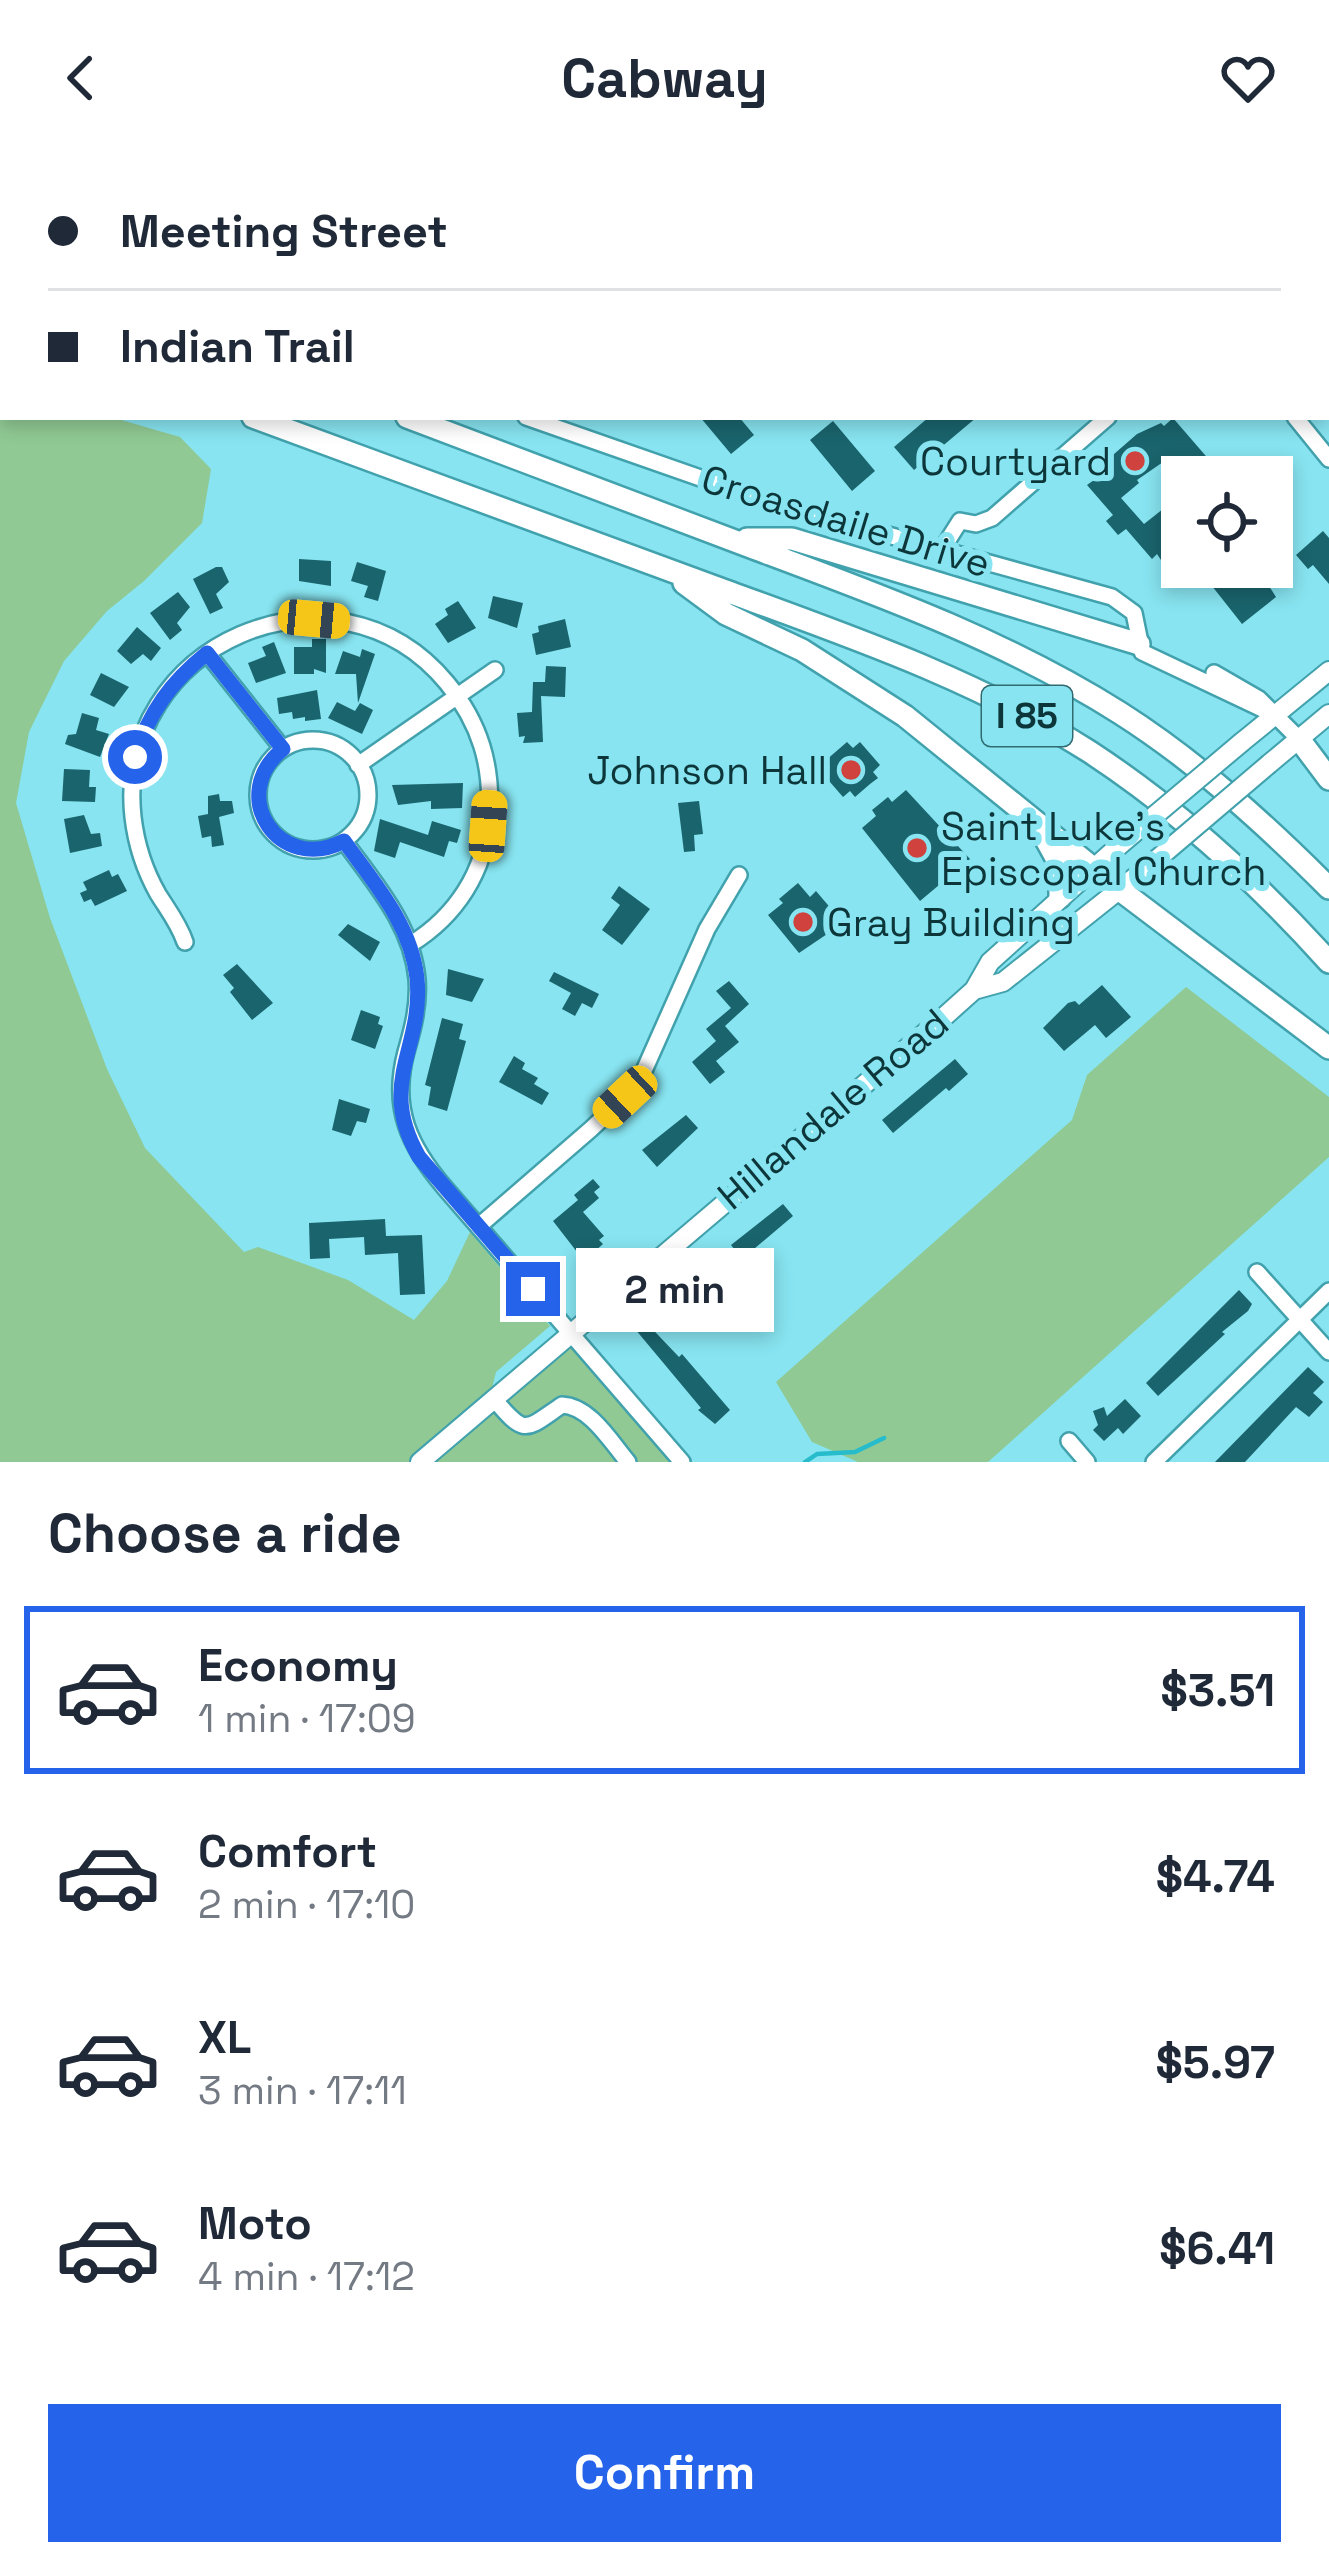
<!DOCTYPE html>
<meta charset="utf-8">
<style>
body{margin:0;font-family:"Space Grotesk",sans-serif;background:#f6f6f7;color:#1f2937;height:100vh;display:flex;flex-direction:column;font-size:45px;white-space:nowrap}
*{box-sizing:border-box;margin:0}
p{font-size:39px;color:#747a83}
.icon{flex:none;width:66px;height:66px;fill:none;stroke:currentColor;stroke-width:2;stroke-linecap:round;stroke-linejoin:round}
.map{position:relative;height:1306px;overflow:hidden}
.sheet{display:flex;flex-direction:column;background:#fff;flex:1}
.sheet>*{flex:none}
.top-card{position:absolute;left:0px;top:0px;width:1329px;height:264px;box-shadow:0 6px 18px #0003;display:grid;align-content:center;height:264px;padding:0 48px;background:#fff}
.fabs{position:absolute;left:1161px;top:300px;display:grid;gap:24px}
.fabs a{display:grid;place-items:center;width:132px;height:132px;border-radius:0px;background:#fff;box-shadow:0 6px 18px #0003;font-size:60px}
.end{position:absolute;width:54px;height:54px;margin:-27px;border:15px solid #2563eb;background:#fff;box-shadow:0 0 0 6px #fff}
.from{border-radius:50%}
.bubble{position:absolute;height:84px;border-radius:0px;background:#fff;box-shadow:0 6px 18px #0003;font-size:39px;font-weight:700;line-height:84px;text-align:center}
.car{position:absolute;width:36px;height:72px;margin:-36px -18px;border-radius:15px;box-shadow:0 0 9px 3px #0007;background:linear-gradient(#f5c518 24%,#345 0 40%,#f5c518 0 76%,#345 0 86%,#f5c518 0)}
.top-card b{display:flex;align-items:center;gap:42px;height:114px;font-size:45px}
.top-card b+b{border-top:3px solid #e0e1e3}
.top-card i{width:30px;height:30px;background:#1f2937}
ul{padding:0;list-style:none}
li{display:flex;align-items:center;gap:36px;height:168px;margin:0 24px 18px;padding:0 24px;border:6px solid transparent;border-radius:0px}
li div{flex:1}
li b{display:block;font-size:45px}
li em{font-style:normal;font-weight:700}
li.active{border-color:#2563eb}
li>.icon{width:108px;height:108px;stroke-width:1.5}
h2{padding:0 48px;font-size:54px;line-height:144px}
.action{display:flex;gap:24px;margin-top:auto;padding:24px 48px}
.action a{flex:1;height:138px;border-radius:0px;background:#2563eb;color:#fff;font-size:48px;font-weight:700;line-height:138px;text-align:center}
header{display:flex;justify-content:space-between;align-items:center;height:156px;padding:0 48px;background:#fff;font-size:54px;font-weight:700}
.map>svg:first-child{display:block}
.green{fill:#90c993}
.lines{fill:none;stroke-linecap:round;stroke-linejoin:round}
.stream{stroke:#27bccb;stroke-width:4.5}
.building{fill:#1a646d}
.minor-casing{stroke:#41a1ac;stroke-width:20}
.major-casing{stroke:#41a1ac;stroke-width:22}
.highway-casing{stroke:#41a1ac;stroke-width:26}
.minor{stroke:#fff;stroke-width:15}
.major{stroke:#fff;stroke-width:18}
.highway{stroke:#fff;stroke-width:21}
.major-bridge-casing{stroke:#41a1ac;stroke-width:22;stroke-linecap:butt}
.major-bridge{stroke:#fff;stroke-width:18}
.route{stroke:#2563eb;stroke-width:15}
.poi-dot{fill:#d0423e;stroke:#87e4f0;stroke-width:4.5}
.labels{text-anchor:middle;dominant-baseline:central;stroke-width:12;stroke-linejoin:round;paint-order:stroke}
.shield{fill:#87e4f0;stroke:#316a71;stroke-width:3}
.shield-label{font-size:36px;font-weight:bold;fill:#0c363a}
.poi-label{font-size:39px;fill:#0c363a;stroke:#87e4f0;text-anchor:end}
.street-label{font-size:39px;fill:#0c363a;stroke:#87e4f0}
</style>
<header><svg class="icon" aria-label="back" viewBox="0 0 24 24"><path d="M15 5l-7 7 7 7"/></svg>Cabway<svg class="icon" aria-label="heart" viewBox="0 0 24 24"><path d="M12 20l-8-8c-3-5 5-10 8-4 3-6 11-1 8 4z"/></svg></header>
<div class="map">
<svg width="1329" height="1306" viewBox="0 0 1329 1306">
<rect width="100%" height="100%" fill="#87e4f0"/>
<path class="green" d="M0,228L3,261H111L180,281L211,313L202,367L144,425L107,455L64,505L29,576L16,647L50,762L107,913L145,992L244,1096L258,1091L348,1124L414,1164L447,1125L470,1076L550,1170L496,1216L489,1244L570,1185L673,1306H0Z
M1186,831L1329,941V1001L988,1306H858L812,1286L776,1226L1072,964L1087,919Z"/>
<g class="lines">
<path class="stream" d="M805,1306L817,1298L855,1296L884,1282"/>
</g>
<path class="building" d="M700,261H739L754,279L731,298Z
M929,261H977L914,314L894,291Z
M1173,262L1224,321H1181L1166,304L1137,324L1139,327L1121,342L1144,368L1182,338V386L1161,404L1157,398L1152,403L1126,373L1118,379L1106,365L1113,359L1087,329L1094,324L1090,319L1137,278L1161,267L1164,270Z
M833,265L875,315L852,335L810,284Z
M1323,375L1329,382V428L1313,409L1308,413L1296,399Z
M299,403L331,405V430L299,425Z
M357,406L386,415L378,445L364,441L368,430L351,425Z
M216,411H222L229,426L216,438L223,452L210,458L193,423Z
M1228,411H1257L1276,441L1242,468L1212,430L1217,427L1214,423Z
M178,436L190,451L177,467L182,474L170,484L150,457Z
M493,440L523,447L517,472L488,462Z
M458,445L476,472L448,487L435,468L448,459L445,453Z
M565,463L571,491L536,499L532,478L539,476L538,470Z
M137,471L161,492L151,505L143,498L131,508L117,495Z
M312,483H326V517L314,513V518H294V491H312Z
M274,486L286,517L256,527L248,507L266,500L262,491Z
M362,493L375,498L358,547L356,518H335L343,495L360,501Z
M546,510L566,511L565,541L541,540L543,586L523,587L525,580L519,581L517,557L532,556L533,526H545Z
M101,517L129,531L114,551L90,539Z
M317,534L321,563L305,565V561L293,563L292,556L279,558L277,542Z
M337,546L355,555L360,547L373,554L362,578L328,562Z
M82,557L99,562L96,574L109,578L100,601L65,588L68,579L76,578Z
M847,586L853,592L860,586L880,609L873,616L878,622L870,628L855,641L850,635L843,641L823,618L830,612L825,605Z
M64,613L90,614L89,631H96L95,646L62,645Z
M463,627L462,652L431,653V645L398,649L392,629Z
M906,634L970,703L920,745L862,672L876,660L872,654L877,650L888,641L892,646Z
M219,638L220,645H232L234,657L219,661L224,689L212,691L211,680L202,682L198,660L208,658V640Z
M699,645L703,678L694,679L695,695L684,696L678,647Z
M84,659L91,678L100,677L102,690L70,697L64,663Z
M380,663L428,679L432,665L461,674L457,687L449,685L444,701L400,686L395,702L374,695Z
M109,714L112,721L118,718L127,735L95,750L91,743L84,746L80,737L87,734L83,726Z
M798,727L810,741L816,735L833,755L826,761L836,772L799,797L768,759L783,747L779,743Z
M619,730L650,753L622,789L602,774L620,749L611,742Z
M348,768L380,786L370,805L338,779Z
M237,808L273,847L252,864L230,836L234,832L223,819Z
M448,813L484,823L472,846L446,839Z
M554,816L599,838L592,852L582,847L575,860L562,853L571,837L549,825Z
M729,825L749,848L725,870L739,886L716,905L725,916L710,928L692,906L716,885L706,873L731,852L716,835Z
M1102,829L1131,861L1106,882L1095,869L1064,895L1043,872L1068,847L1075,845L1079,849Z
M361,854L380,861L378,868L383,870L375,893L351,884Z
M442,862L463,868L459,883L466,885L447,955L428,949L431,931L425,929Z
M514,900L525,907L522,913L538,922L534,928L549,937L542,949L499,926Z
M955,903L968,918L949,935L946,932L893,977L882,964Z
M339,943L370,953L366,967L357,965L351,980L332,974Z
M686,959L698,972L657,1011L642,994Z
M593,1023L600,1031L594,1036L599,1042L583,1056L604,1080L599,1084L603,1088L584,1105L553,1065L578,1044L574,1039Z
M783,1048L793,1060L742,1103L731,1089Z
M385,1063L386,1080L422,1079L425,1138L400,1139L398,1097L365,1099L364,1081L329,1083L330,1102L310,1103L309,1067Z
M1239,1134L1252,1148L1248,1155L1222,1176L1225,1178L1158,1240L1146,1227Z
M639,1159L679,1201L682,1198L730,1254L715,1268L698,1254L701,1252L630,1167Z
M1308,1211L1324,1226L1313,1237L1323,1246L1309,1261L1296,1251L1245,1306H1215Z
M1125,1243L1141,1260L1123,1278L1118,1272L1104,1285L1093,1274L1098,1269L1093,1255L1104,1251L1107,1260Z"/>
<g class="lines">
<defs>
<path id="minor" d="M1277,3L1284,0
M0,66L3,67
M526,261L769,346L1112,441L1134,457L1142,496L1275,559
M1295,261L1329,303
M941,395L960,365L976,368L992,362L1108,261
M207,497L283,593
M1214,517L1259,543L1299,583
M258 639a55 55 0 1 1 110 0a55 55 0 1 1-110 0Z
M358,609L495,514
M344,685C375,728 412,769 417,823C419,849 413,872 406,896C391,952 409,990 445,1032L682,1306
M185,786C179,768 168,754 158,738C145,715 136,687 133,661C114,488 335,392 447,527C480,567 493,610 489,662C485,716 456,760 411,788
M479,1070L591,973L625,941L643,917L707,773L739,719
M1257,1116L1329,1196
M494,1243C526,1281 525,1274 562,1249C590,1250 611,1286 628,1306
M1069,1285L1087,1306
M1154,1306L1329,1135"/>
<path id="major" d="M1242,586L1329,515
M1269,608L1329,558
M974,834L1003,826L1149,710
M420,1306L945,860L974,834L990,806L1122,687"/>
<path id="highway" d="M0,112L3,114
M0,168L3,169
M253,261C407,318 562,374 715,431C843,478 974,522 1090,596C1180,655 1257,726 1329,806
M407,261C524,305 640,349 756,393C882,440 1006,485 1120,557C1197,606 1265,668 1329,732
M747,383H792L1139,488
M684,427L726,458L802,494L905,560L1120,734L1329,892
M1299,583L1329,623
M1044,680L1060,709V741"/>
</defs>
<use href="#minor" class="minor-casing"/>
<use href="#major" class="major-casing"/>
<use href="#highway" class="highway-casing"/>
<use href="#minor" class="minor"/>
<use href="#major" class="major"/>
<use href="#highway" class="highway"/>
<defs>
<path id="major-bridge" d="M1122,687L1242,586
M1149,710L1269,608"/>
</defs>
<use href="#major-bridge" class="major-bridge-casing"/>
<use href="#major-bridge" class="major-bridge"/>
</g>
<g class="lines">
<path class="route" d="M135,601C149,556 171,526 207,497L283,593C226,639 279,719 344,685C374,727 411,768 417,822C424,893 376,926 419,1001L533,1133"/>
</g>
<g class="poi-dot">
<circle cx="1135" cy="305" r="12"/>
<circle cx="851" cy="614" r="12"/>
<circle cx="917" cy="692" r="12"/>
<circle cx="803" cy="766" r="12"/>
</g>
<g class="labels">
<rect class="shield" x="982" y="530" width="90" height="60" rx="9"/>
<g class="shield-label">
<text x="1027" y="560">I 85</text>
</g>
<g class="poi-label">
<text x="1111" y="305">Courtyard</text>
<text x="827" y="614">Johnson Hall</text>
<text x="941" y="670" text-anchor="start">Saint Luke's<tspan x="941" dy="45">Episcopal Church</tspan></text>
<text x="827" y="766" text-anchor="start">Gray Building</text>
</g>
<g class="street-label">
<text transform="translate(846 365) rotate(17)">Croasdaile Drive</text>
<text transform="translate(833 953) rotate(-40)">Hillandale Road</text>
</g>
</g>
</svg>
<div class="fabs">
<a><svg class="icon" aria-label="locate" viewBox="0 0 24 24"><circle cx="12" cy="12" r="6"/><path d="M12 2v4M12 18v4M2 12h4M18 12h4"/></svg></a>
</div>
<i class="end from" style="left:135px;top:601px"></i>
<i class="end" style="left:533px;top:1133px"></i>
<div class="bubble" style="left:576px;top:1092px;width:198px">2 min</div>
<i class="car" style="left:314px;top:463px;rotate:95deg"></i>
<i class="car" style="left:488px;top:670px;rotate:4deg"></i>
<i class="car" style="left:625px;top:941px;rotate:227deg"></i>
<div class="top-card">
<b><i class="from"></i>Meeting Street</b>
<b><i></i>Indian Trail</b>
</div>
</div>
<section class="sheet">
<h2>Choose a ride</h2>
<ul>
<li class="active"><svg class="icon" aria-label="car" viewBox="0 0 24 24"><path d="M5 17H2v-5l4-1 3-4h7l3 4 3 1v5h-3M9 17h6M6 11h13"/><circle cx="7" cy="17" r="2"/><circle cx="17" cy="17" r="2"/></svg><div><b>Economy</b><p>1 min · 17:09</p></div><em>$3.51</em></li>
<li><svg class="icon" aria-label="car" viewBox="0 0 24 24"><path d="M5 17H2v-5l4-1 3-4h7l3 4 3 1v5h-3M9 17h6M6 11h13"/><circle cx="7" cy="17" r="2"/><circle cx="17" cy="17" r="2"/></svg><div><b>Comfort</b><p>2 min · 17:10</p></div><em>$4.74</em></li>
<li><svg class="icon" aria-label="car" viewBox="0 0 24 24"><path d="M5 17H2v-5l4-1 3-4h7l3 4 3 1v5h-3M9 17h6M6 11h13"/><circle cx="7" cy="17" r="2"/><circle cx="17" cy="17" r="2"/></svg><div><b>XL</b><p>3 min · 17:11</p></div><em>$5.97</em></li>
<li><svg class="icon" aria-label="car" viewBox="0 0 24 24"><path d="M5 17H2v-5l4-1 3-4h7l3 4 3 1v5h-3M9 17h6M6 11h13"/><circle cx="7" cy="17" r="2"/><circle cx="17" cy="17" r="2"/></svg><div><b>Moto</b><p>4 min · 17:12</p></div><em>$6.41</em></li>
</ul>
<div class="action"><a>Confirm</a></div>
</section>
